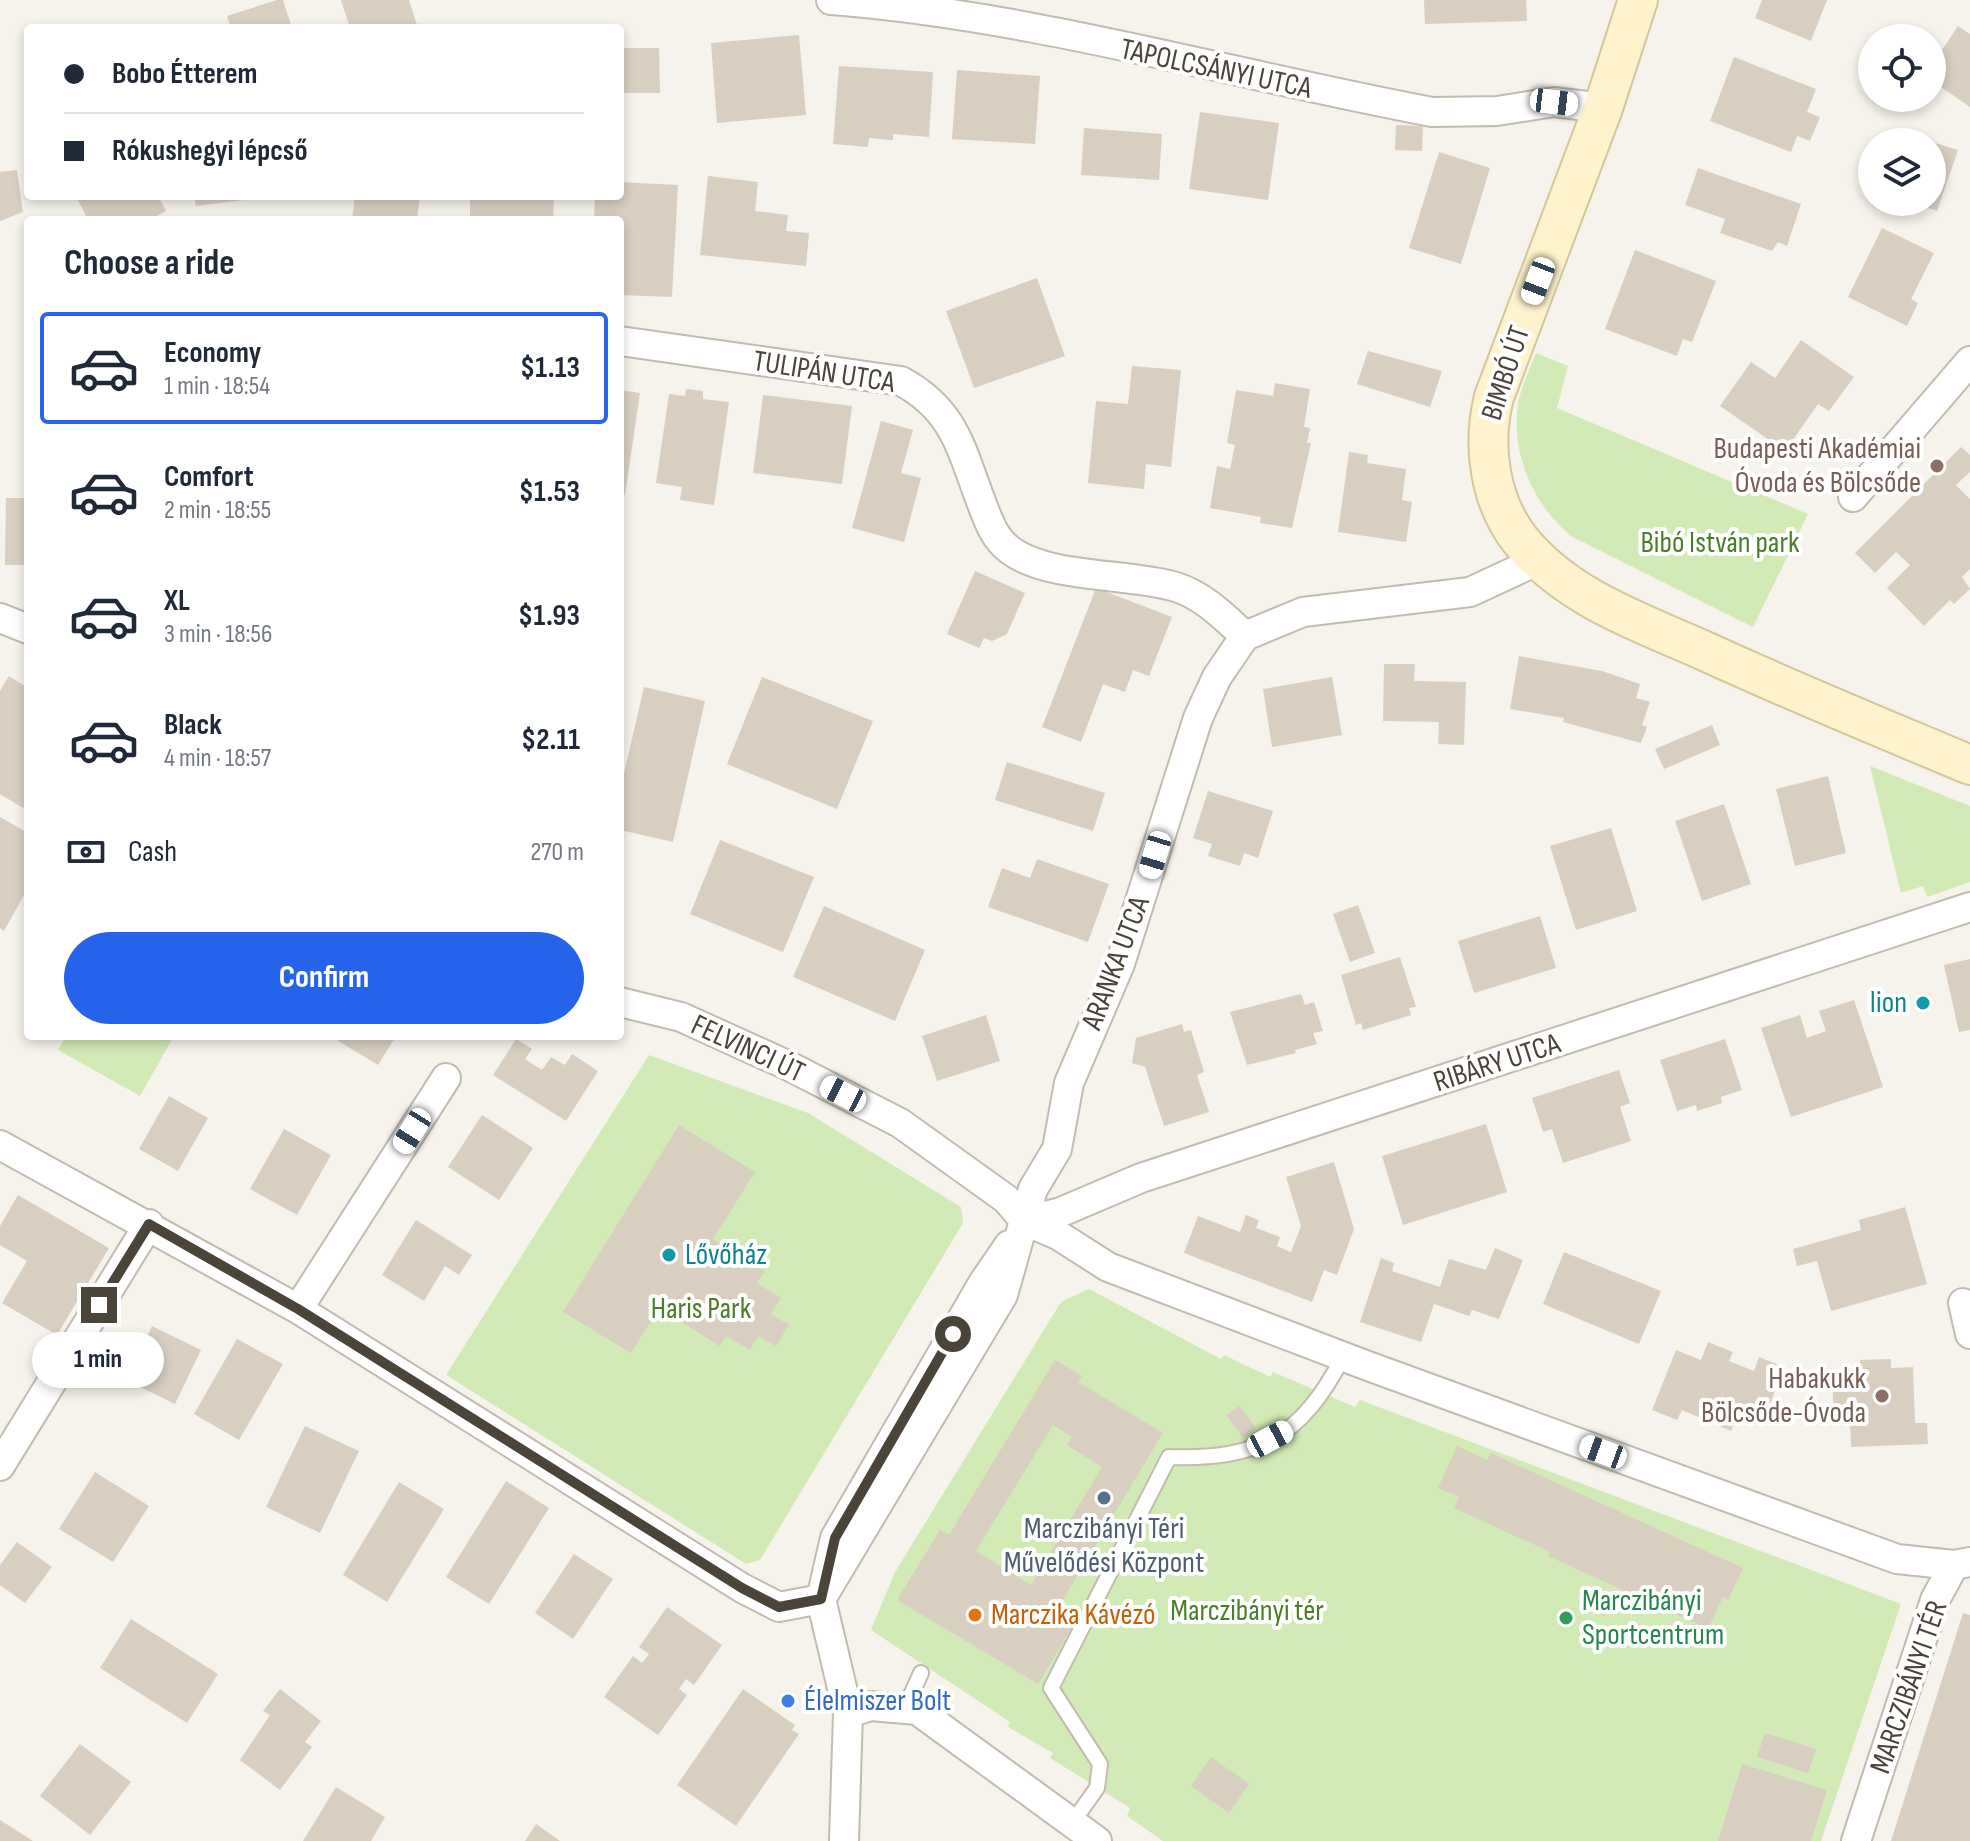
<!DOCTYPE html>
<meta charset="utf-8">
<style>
body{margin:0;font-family:"Sofia Sans Condensed",sans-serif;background:#f6f6f7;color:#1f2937;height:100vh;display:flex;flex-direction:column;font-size:30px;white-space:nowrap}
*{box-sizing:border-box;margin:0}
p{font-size:26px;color:#747a83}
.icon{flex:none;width:44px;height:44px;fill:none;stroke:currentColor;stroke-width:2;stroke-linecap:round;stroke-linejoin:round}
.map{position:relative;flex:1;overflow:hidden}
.drawer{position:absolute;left:24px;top:216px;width:600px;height:824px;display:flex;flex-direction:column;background:#fff;border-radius:8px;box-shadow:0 4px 12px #0003}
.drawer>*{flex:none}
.hud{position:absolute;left:24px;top:24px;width:600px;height:176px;border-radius:8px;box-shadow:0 4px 12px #0003;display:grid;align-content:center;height:176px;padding:0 40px;background:#fff}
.fabs{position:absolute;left:1858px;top:24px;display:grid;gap:16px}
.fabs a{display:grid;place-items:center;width:88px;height:88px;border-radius:50%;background:#fff;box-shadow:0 4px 12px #0003;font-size:40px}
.end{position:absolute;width:36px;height:36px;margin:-18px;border:10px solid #4b4439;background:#fff;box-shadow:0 0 0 4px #fff}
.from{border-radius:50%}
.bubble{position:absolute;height:56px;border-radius:28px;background:#fff;box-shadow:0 4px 12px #0003;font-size:26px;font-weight:700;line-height:56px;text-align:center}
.car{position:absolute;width:24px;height:48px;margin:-24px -12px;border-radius:10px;box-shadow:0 0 6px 2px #0007;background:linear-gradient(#fff 24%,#345 0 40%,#fff 0 76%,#345 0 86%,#fff 0)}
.hud b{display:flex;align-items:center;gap:28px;height:76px;font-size:30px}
.hud b+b{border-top:2px solid #e0e1e3}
.hud i{width:20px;height:20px;background:#1f2937}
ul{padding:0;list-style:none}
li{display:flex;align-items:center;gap:24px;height:112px;margin:0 16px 12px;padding:0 24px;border:4px solid transparent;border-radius:8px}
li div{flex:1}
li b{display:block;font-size:30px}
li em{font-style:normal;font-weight:700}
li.current{border-color:#2563eb}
li>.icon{width:72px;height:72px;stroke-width:1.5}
h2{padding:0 40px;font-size:36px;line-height:96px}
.pay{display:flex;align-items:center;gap:20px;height:88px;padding:0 40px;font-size:30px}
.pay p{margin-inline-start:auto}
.button{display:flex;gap:16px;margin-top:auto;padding:16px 40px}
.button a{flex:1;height:92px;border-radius:48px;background:#2563eb;color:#fff;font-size:32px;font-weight:700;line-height:92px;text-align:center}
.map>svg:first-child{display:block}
.green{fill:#d2eab5}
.building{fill:#d8cfc1;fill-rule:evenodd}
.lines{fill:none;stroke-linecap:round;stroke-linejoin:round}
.lane-casing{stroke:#c2bbae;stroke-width:18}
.street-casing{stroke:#c2bbae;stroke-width:32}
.secondary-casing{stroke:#d6c79b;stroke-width:42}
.lane{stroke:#fff;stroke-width:14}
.street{stroke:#fff;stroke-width:28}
.secondary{stroke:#fff3cd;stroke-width:38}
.route{stroke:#4b4439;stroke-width:10}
.education-dot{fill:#8d6e63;stroke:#fff;stroke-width:3}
.culture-dot{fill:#0f9aa8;stroke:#fff;stroke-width:3}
.service-dot{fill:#5c6f8a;stroke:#fff;stroke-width:3}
.food-dot{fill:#e8710a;stroke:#fff;stroke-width:3}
.leisure-dot{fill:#2e9e5b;stroke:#fff;stroke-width:3}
.shop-dot{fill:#3f7fe0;stroke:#fff;stroke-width:3}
.labels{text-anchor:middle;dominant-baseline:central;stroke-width:8;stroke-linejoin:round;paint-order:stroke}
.street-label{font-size:30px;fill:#4b4439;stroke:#fff}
.education-label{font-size:30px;fill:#785e54;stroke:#fff;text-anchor:end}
.park-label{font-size:30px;fill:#4a7f2a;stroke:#fff}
.culture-label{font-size:30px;fill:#0d838f;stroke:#fff;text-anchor:end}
.service-label{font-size:30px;fill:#4e5e75;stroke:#fff}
.leisure-label{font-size:30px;fill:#27864d;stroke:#fff;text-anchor:start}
.food-label{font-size:30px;fill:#c56008;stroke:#fff;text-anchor:start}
.shop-label{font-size:30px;fill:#366cbe;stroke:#fff;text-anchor:start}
</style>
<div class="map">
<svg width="1970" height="1841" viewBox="0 0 1970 1841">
<rect width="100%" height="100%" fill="#f6f3ec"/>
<path class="green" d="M1536,353L1568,366L1557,408L1808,514L1753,627L1571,536C1536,508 1513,458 1517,413C1518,392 1529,372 1536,353Z
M1870,766L1970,806V882L1927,897L1923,886L1901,893Z
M66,1036H174L140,1096L58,1050Z
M649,1055L808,1113L961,1207L963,1223L760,1560L746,1564L446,1375Z
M1089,1289L1221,1359L1224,1355L1270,1377L1273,1372L1355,1407L1360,1400L1901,1604L1821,1841H1163L1127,1816L1130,1808L1050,1758L1053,1753L1008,1727L1010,1722L871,1630L895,1572L1061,1302Z"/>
<path class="building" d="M277,0H283L292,28H231L227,16Z
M341,0H409L418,28H350Z
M1424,0H1526L1527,21L1425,24Z
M1762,0H1827L1811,41L1755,18Z
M1958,26L1970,34V107L1932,81V65Z
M799,35L806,115L717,123L711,43Z
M620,48H659L660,93H620Z
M1734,57L1816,89L1807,112L1820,117L1810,141L1797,136L1791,152L1710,121Z
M839,66L933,72L929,137L893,134V140L869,138L868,147L833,144Z
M957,70L1040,76L1035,144L952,139Z
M1200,112L1279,123L1268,200L1189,189Z
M1396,125L1423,126L1422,151L1395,150Z
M1084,128L1162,134L1159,180L1081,175Z
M1904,132L1931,141V142H1901Z
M1932,142L1958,150L1937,211L1912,202H1932Z
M1439,152L1490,168L1461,264L1409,248Z
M1698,168L1801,204L1787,246L1778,242L1772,251L1720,233L1725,219L1685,205Z
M17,170L23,212L0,221V172Z
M708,176L758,182L755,211L788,215L786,231L809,233L806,266L700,255Z
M620,182L678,185L672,297L620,295V220H594L595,196H620Z
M76,196H158L166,211L149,220H88Z
M194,196H260V198L196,206Z
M355,196H420L417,220H352Z
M470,196H554L553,220H470Z
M1882,228L1934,253L1911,299L1918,303L1907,326L1848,297Z
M1635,250L1716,281L1692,342L1683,339L1677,356L1605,329Z
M1037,278L1065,356L974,388L946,311Z
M1801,340L1854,377L1829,411L1818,404L1785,451L1720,406L1751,362L1775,378Z
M1368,351L1442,371L1430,407L1357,384Z
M1132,366L1181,370L1171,467L1146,464L1144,489L1088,483L1096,401L1128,404Z
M1275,383L1310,389L1304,427L1310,428L1307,443H1311L1292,528L1260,523L1261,517L1210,508L1217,466L1230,469L1235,445L1227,443L1236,390L1273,396Z
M686,389L703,391V399L729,402L714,505L680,500L682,487L656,483L669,394L685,396Z
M620,390L640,393L625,495L620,494Z
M763,395L852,406L842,484L753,473Z
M881,421L913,430L901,473L921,478L904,542L852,528Z
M1961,447L1970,455V472L1956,485L1970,499V569L1962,577L1970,589L1954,604L1950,600L1924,626L1887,588L1910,565L1896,552L1875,573L1855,553Z
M1349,452L1368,455L1367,463L1406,469L1402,500L1412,502L1406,542L1338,532Z
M6,498H28V565H5Z
M975,571L1025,593L1007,634L992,641L984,638L979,648L947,634Z
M1096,588L1172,617L1149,676L1133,670L1125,692L1103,684L1081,742L1042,727Z
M1519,656L1602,671L1640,684L1636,698L1650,702L1642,725L1647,727L1641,743L1563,722L1564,718L1510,709Z
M1384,664H1415L1414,681L1466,682L1464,745L1438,744L1439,722L1383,721Z
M9,676L28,688V800L23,808L0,794V691Z
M762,677L873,721L837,809L727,764Z
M1332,677L1342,735L1272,747L1263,689Z
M644,687L705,701L673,842L620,830V791Z
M1712,725L1720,745L1664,769L1655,749Z
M1007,762L1105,793L1093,831L995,800Z
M1828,776L1846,853L1795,866L1776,789Z
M1208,791L1273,811L1258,858L1244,853L1240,866L1208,856L1212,844L1193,838Z
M1724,804L1751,884L1702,901L1675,821Z
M0,817L28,833V888L4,931L0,928Z
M1611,828L1637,911L1576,930L1550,846Z
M720,840L814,877L783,952L690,914Z
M1037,859L1109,884L1088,942L988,907L1002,868L1030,878Z
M1358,905L1375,953L1350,962L1333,914Z
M824,906L925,950L895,1021L793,977Z
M1540,916L1556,968L1474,993L1458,941Z
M1400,957L1416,1007L1409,1008L1411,1015L1363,1030L1361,1023L1356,1025L1341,975Z
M1970,959V1030L1959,1032L1944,965Z
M1301,994L1305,1005L1314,1002L1323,1031L1313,1033L1317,1044L1295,1050L1296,1053L1247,1065L1230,1012Z
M1854,1000L1883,1087L1791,1117L1761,1028L1800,1015L1807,1038L1826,1031L1819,1011Z
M986,1015L1000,1061L937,1081L922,1036Z
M1182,1024L1184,1032L1191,1030L1204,1072L1197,1075L1209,1112L1164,1126L1145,1067L1132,1063L1136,1038Z
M330,1036H396L378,1065Z
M516,1039L532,1049L525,1059L542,1070L551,1057L565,1065L572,1054L598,1071L566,1121L493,1075Z
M1725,1039L1742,1090L1721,1097L1722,1103L1697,1111L1696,1105L1677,1111L1660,1060Z
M1619,1070L1630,1103L1620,1107L1631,1141L1563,1163L1552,1129L1543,1132L1532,1098Z
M169,1096L208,1118L178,1171L139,1149Z
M482,1115L533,1148L499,1200L448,1167Z
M1486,1124L1507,1192L1403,1225L1382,1156Z
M679,1125L755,1172L713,1239L765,1271L757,1283L781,1298L771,1314L789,1325L776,1346L758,1336L750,1350L726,1336L720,1346L659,1308L631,1353L563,1312Z
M284,1129L331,1155L297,1215L250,1189Z
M1334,1162L1354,1229L1337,1275L1324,1270L1312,1302L1184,1253L1198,1216L1240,1232L1246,1215L1259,1220L1256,1228L1280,1237L1277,1246L1291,1252L1301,1226L1286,1177Z
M18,1195L109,1248L57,1335L2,1303L27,1261L0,1245V1226Z
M1905,1207L1927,1284L1831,1311L1817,1261L1797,1266L1793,1249L1861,1230L1859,1220Z
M416,1220L472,1255L459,1275L445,1266L424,1301L382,1275Z
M1495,1248L1523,1260L1499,1319L1472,1310L1469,1316L1434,1304L1421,1342L1360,1322L1381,1258L1394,1263L1392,1271L1440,1287L1449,1259L1486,1270Z
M1564,1252L1661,1291L1639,1344L1543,1304Z
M152,1326L201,1350L175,1404L126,1380Z
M237,1339L283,1364L239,1440L194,1414Z
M1708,1342L1733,1352L1729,1361L1754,1371L1759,1357L1784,1367L1762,1425L1737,1416L1731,1431L1682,1410L1677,1420L1652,1410L1676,1350L1701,1360Z
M1891,1359V1368L1913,1367L1915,1423H1927L1928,1444L1851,1447L1850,1423L1834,1424L1832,1370L1860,1369V1360Z
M1055,1360L1082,1376L1078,1382L1163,1433L1061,1603L1080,1614L1038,1684L897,1600L940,1530L949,1535ZM1053,1425L1072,1437L1067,1445L1102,1467L1031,1585L976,1551Z
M1240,1406L1256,1428L1243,1438L1226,1415Z
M305,1426L359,1451L320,1533L266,1507Z
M1457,1446L1487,1460L1491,1453L1743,1568L1728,1600L1723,1597L1708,1629L1548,1556L1550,1552L1454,1508L1459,1497L1438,1488Z
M95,1472L149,1506L113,1562L59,1529Z
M506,1481L549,1508L489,1604L446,1577Z
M399,1482L444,1509L387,1602L343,1575Z
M17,1542L52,1567L25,1603L0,1585V1565Z
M574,1554L613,1579L573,1639L535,1613Z
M667,1607L722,1645L694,1685L686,1679L679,1689L687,1695L658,1735L604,1697L633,1656L642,1663L649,1654L639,1647Z
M1963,1613L1970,1615V1841H1891Z
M131,1619L218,1674L187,1723L100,1668Z
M280,1689L321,1721L305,1742L312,1747L280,1790L240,1760L270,1715L263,1711Z
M743,1689L795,1725L792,1730L799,1734L736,1826L677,1785Z
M1765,1733L1816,1749L1808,1773L1757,1757Z
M80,1744L131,1782L90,1835L40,1796Z
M1211,1757L1249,1784L1229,1813L1191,1786Z
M1742,1764L1827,1790L1811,1841H1718Z
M336,1787L385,1817L371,1841H303Z
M0,1820L33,1841H0Z
M536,1824L560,1841H525Z"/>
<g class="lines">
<defs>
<path id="lane" d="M906,1706L921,1673
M1072,1823L1097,1788L1100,1764L1051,1688L1169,1457C1260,1460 1301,1437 1343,1357"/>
<path id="street" d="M831,0C1030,15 1234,75 1432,112L1497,111L1554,102L1603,108
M620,341L901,381C956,411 961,450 982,504C989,522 994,538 1010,550C1048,579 1130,573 1176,587C1204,596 1224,617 1245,636
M1853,497L1970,361
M0,618L28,629
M620,1002L681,1017L787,1065L900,1123L1006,1199L1025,1221L1058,1235L1108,1267L1368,1366L1897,1559L1954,1565L1970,1562
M0,1145L298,1309L742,1588L779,1607L821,1599
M1025,1221L1061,1212L1141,1178L1970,907
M1963,1303L1970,1334
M298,1309L446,1078
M0,1466L149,1224
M821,1599L1003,1295L1033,1189L1057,1149L1069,1083L1120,964L1198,718L1217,677L1245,636L1303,612L1470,592L1539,560
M848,1713L871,1706L917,1710L1097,1841
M844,1841L848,1713L821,1599L835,1538L983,1283L1009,1245
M1856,1841L1935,1600L1954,1565"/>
<path id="secondary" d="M1638,0L1603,108L1494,397C1482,445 1489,501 1521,541C1569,599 1640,622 1707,652C1794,692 1882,728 1970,765"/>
</defs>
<use href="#lane" class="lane-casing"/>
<use href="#street" class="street-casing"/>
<use href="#secondary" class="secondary-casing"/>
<use href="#lane" class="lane"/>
<use href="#street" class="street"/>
<use href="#secondary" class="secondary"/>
</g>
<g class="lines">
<path class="route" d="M99,1305L149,1224L298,1309L742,1588L779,1607L821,1599L835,1538L953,1334"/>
</g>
<g class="education-dot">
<circle cx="1937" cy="466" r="8"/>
<circle cx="1882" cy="1396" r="8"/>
</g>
<g class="culture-dot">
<circle cx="1923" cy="1003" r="8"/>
<circle cx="669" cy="1255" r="8"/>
</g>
<circle class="service-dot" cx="1104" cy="1498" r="8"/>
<circle class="food-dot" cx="975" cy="1615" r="8"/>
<circle class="leisure-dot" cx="1566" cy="1618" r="8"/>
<circle class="shop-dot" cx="788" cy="1701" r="8"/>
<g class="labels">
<g class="street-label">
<text transform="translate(1216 69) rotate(12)">TAPOLCSÁNYI UTCA</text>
<text transform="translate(824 372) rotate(9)">TULIPÁN UTCA</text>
<text transform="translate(1506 373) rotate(-72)">BIMBÓ ÚT</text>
<text transform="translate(1116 963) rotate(-69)">ARANKA UTCA</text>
<text transform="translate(748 1049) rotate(25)">FELVINCI ÚT</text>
<text transform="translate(1497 1063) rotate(-18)">RIBÁRY UTCA</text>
<text transform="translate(1909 1687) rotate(-71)">MARCZIBÁNYI TÉR</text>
</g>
<g class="education-label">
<text x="1921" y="449">Budapesti Akadémiai<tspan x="1921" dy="34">Óvoda és Bölcsőde</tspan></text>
<text x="1866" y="1379">Habakukk<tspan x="1866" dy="34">Bölcsőde-Óvoda</tspan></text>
</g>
<g class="park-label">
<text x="1720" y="543">Bibó István park</text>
<text x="701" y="1309">Haris Park</text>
<text x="1247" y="1611">Marczibányi tér</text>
</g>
<g class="culture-label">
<text x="1907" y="1003">lion</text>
<text x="685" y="1255" text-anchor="start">Lővőház</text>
</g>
<g class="service-label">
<text x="1104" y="1529">Marczibányi Téri<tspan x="1104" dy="34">Művelődési Központ</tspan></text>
</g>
<g class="leisure-label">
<text x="1582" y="1601">Marczibányi<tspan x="1582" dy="34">Sportcentrum</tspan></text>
</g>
<g class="food-label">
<text x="991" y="1615">Marczika Kávézó</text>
</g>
<g class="shop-label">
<text x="804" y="1701">Élelmiszer Bolt</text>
</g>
</g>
</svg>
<div class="fabs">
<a><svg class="icon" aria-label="locate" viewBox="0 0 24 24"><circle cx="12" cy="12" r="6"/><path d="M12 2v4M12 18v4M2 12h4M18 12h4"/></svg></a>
<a><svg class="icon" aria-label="layers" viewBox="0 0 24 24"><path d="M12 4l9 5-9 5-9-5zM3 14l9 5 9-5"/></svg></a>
</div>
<i class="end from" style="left:953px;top:1334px"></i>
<i class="end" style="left:99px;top:1305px"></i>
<div class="bubble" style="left:32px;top:1332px;width:132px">1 min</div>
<i class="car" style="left:1554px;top:102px;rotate:97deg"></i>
<i class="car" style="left:1538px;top:281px;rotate:201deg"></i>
<i class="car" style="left:1155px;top:855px;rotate:197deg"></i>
<i class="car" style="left:843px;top:1094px;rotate:297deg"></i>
<i class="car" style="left:412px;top:1131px;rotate:212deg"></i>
<i class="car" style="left:1270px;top:1439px;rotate:62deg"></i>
<i class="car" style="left:1603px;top:1452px;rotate:290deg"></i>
<div class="hud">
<b><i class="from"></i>Bobo Étterem</b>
<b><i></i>Rókushegyi lépcső</b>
</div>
<section class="drawer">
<h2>Choose a ride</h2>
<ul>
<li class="current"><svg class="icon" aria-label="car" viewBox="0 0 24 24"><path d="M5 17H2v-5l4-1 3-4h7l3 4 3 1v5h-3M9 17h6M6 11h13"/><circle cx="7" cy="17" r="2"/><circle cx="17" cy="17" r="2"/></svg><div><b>Economy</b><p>1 min · 18:54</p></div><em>$1.13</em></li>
<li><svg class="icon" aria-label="car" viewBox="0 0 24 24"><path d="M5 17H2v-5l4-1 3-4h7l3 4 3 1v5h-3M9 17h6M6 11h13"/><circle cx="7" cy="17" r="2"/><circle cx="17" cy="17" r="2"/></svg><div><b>Comfort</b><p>2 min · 18:55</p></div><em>$1.53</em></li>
<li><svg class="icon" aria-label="car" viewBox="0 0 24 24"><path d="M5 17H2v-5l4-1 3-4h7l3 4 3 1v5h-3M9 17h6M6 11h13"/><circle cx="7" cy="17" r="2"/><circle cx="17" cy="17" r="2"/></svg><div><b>XL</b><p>3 min · 18:56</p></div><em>$1.93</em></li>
<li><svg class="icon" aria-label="car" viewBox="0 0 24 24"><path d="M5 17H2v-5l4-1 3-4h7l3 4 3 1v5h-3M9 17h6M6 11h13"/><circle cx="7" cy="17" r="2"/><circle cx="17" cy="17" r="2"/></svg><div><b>Black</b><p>4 min · 18:57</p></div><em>$2.11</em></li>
</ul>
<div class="pay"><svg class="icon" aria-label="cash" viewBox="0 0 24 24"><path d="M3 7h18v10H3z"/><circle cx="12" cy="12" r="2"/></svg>Cash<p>270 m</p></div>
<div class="button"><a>Confirm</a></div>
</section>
</div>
